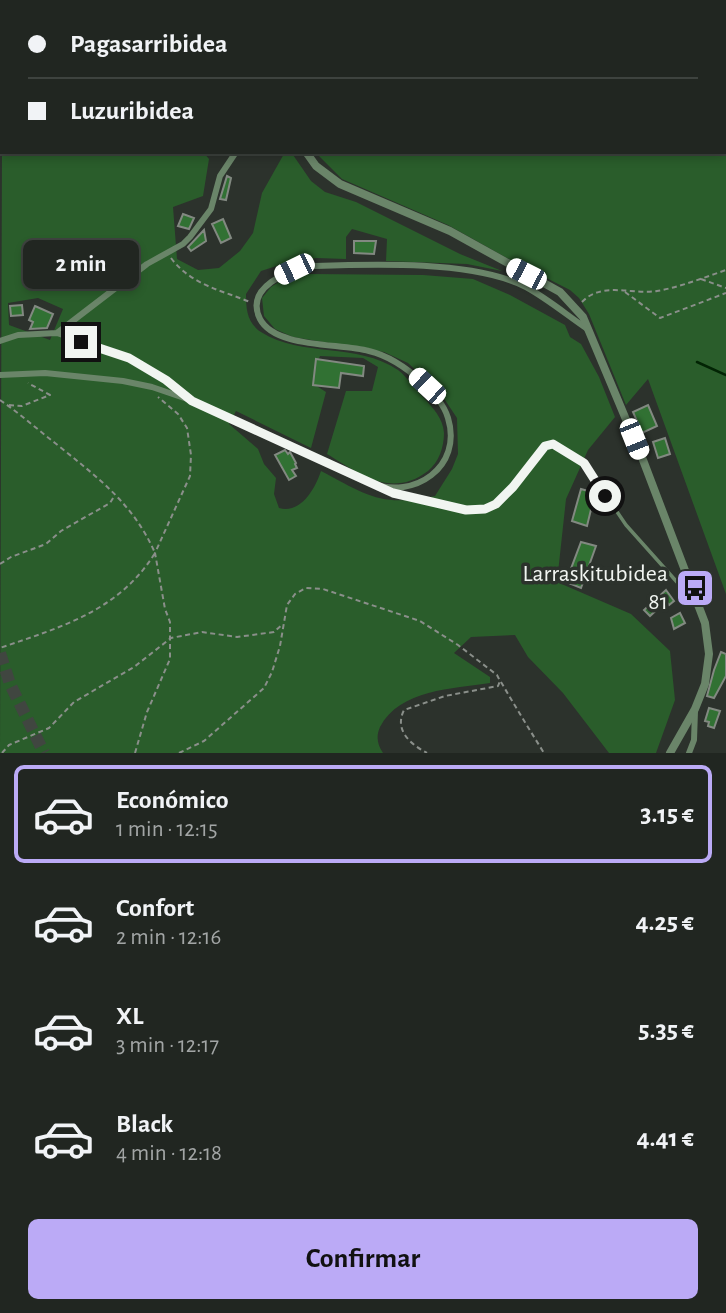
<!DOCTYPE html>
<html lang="es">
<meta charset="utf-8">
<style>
body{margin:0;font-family:"Alegreya Sans",sans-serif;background:#2d322e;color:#f1f3f6;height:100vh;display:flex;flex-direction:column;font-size:26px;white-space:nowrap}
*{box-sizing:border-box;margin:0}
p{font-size:23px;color:#a2a5a5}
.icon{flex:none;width:38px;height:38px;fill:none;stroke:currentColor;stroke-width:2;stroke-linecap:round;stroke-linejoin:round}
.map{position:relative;height:753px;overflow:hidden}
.details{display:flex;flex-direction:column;background:#212621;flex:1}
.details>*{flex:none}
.guide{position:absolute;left:0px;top:0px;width:726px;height:154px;box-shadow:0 4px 10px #0003,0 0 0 2px #3e433f;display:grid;align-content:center;height:154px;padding:0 28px;background:#212621}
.end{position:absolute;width:32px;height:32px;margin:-16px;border:9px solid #f1f5f1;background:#111;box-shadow:0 0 0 4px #111}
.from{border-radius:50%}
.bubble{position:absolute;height:49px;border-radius:10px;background:#212621;box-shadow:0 4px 10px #0003,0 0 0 2px #3e433f;font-size:23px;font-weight:600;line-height:49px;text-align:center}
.car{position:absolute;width:21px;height:42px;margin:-21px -10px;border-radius:9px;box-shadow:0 0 5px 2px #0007;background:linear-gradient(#fff 24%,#345 0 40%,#fff 0 76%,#345 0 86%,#fff 0)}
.guide b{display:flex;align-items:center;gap:24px;height:66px;font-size:26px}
.guide b+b{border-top:2px solid #3e433f}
.guide i{width:18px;height:18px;background:#f1f3f6}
ul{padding:12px 0 0;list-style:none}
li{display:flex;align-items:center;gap:21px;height:98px;margin:0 14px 10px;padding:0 14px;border:4px solid transparent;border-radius:10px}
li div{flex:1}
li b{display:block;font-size:26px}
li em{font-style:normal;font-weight:600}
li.selected{border-color:#bbaaf6}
li>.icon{width:63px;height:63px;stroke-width:1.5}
.primary-button{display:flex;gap:14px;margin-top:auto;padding:14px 28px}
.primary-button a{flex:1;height:80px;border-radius:10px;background:#bbaaf6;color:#111;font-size:28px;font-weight:600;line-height:80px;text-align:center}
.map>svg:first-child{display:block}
.green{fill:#2a5d2b;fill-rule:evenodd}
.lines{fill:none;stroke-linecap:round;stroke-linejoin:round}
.stream{stroke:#022404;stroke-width:2.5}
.building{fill:#317133;stroke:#828981;stroke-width:2}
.motorway-tunnel{stroke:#404640;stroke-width:12;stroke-dasharray:12 6;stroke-linecap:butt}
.path{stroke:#8a8f8a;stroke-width:2;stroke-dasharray:5 3.5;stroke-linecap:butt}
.service{stroke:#6a8569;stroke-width:3.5}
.minor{stroke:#6a8569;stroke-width:6}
.tertiary{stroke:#6a8569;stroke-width:8}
.route{stroke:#f1f5f1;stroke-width:9}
.labels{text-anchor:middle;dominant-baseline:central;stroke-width:7;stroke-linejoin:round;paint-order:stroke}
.poi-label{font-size:24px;fill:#f1f5f1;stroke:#2c322c;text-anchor:end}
</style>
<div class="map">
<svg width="726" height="753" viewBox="0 0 726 753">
<rect width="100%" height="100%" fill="#2c322c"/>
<path class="green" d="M0,0H311L2,2V31Z
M457,0H682L456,2Z
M724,28H726V594L648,379L626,405L589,314L579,298L570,290L507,258L448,225L342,179L315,152H724Z
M2,144V152H203L209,159L203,196L173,207L177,259L198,270L219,268L240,251L253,233L262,193L285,152H291L311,181L325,192L356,202L460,254L502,271L467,264L386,261L387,239L352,229L346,237V259L317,258L289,262L261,271L246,294C246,309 247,323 261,332C302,358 357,342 398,370C407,377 415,389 423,397C433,408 443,418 444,433C444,447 439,462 428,471C391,499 360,474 327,454L346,391H372L378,367L363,358L320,356L316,365L315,385L326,392L311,448L236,411L229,424L258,449L264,464L276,478L274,494L279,508C301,514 315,489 321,471C368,496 381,507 435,496L452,469L458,454L457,418L441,394L408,363L384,352L293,337L275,329L264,316L262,298L271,287L285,278L309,274L423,275L473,279L510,295L565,325L570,337L581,344L599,377L615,417L588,450L566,499L557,582L631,614L670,651L675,700L656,753H609L563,693L528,657L515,635L471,637L454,653L490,677V683C453,689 400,689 380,727C376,736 377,744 383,753H0ZM38,298L63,309L50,340L9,325L8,303Z"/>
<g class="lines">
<path class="stream" d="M697,362L726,375"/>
</g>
<path class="building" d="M227,176L231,178L226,200L220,199Z
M183,214L194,218L189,229L178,226Z
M223,219L231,238L221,243L212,224Z
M204,230L206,241L191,251L188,247Z
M354,241H376L374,254L354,253Z
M22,305L23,315L11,316L10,306Z
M35,306L53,314L47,328L30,329L33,322L29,320Z
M316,359L364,366L363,376L341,373L339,388L313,385Z
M648,405L657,426L642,433L633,412Z
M665,438L670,454L658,458L653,442Z
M285,450L288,454L290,452L296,463L295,464L297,468L292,470L296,476L289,480L275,455Z
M581,489L595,493L587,526L572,521Z
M581,542L596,546L581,588L566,582Z
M666,590L674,601L669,605L666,601L650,616L644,610Z
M680,613L685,623L674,629L671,618Z
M721,652L726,654V676L714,698L707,696L714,670Z
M709,708L720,711L714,728L708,726L709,722L705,721Z"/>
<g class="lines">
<path class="motorway-tunnel" d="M0,653L10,684L44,753"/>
<path class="path" d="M171,258C191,285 221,290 250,302
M701,279L726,288
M625,292L660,318L726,293
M582,302C602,281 632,295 657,291C680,287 703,278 726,270
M0,400C19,413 37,429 55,443C97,477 133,503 155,553C119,611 61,627 0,648
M9,405L22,406L50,395L28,383
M0,564L11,557L46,544L61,531L110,503L115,495
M501,682C515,706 529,729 544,753
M2,753L9,745L49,728L74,702L134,667L171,638L202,632L237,637L274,632L283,624
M135,753L147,712L170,659V622L165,609L155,553L190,476L191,455L187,428L178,414L158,397
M179,753L204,741L264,688L272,672L280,646L287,605L295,594L306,588L323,589L420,621L458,645L497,675L500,681L498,686L445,696L404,710C394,730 410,744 427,753"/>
<path class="service" d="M385,489L393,493C417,499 462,516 485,509C496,506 507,494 515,485C525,472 533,458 545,446L553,444L559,446L584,463L626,525L693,600"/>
<path class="minor" d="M721,0L723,2
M342,2V0
M57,333L147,264L183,244L190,237L211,209L220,176L236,152
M0,341L18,335L57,333L129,358L166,380L188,397
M0,375L45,373L123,381L152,387L193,401L371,483C414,500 463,467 448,418C444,404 433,393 423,383C408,369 390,356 369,351C339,343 275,348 260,319C244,287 289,270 311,266C371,264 473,260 526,287C548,299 568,316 589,330
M689,753L694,740L695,711"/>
<path class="tertiary" d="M0,139L2,138
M306,152L316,166L340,184L450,231L560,292L583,317L643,460L705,623L709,654L705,684L695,709L670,753"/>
</g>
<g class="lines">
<path class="route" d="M81,342L129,358L166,380L192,401L393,493L466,510L485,509L496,504L513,487L545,446L553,444L584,463L605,496"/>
</g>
<defs>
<symbol id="bus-square" viewBox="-11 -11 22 22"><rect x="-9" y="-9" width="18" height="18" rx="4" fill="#bbaaf6" stroke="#2c322c"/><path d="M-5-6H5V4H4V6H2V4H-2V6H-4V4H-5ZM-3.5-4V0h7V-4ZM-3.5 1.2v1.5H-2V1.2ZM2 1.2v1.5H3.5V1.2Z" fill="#111"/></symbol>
</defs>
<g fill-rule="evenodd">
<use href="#bus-square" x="673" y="566" width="44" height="44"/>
</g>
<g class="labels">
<g class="poi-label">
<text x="668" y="574">Larraskitubidea<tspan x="668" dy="28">81</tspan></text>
</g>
</g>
</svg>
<i class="end from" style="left:605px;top:496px"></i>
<i class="end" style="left:81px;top:342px"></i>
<div class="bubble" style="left:23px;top:240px;width:116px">2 min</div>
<i class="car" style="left:294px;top:269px;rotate:244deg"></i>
<i class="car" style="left:526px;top:274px;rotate:297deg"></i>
<i class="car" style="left:427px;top:386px;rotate:313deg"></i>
<i class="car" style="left:634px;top:439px;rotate:158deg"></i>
<div class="guide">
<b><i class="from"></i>Pagasarribidea</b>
<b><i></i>Luzuribidea</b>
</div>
</div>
<section class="details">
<ul>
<li class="selected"><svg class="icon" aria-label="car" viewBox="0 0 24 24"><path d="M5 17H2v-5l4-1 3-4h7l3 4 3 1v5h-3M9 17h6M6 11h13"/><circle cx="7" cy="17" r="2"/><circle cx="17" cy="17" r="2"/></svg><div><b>Económico</b><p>1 min · 12:15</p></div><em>3.15 €</em></li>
<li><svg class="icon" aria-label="car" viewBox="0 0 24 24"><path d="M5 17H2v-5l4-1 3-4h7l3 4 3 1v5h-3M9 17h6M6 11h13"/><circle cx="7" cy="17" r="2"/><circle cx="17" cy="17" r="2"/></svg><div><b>Confort</b><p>2 min · 12:16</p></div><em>4.25 €</em></li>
<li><svg class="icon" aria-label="car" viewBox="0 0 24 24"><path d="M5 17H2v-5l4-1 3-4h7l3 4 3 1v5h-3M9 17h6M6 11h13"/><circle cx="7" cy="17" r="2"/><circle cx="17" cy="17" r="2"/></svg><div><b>XL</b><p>3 min · 12:17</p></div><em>5.35 €</em></li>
<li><svg class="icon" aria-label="car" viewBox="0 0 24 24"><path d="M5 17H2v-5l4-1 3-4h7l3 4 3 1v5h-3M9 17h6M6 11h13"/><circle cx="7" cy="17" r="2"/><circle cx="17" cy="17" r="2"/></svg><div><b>Black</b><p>4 min · 12:18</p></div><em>4.41 €</em></li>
</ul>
<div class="primary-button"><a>Confirmar</a></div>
</section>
